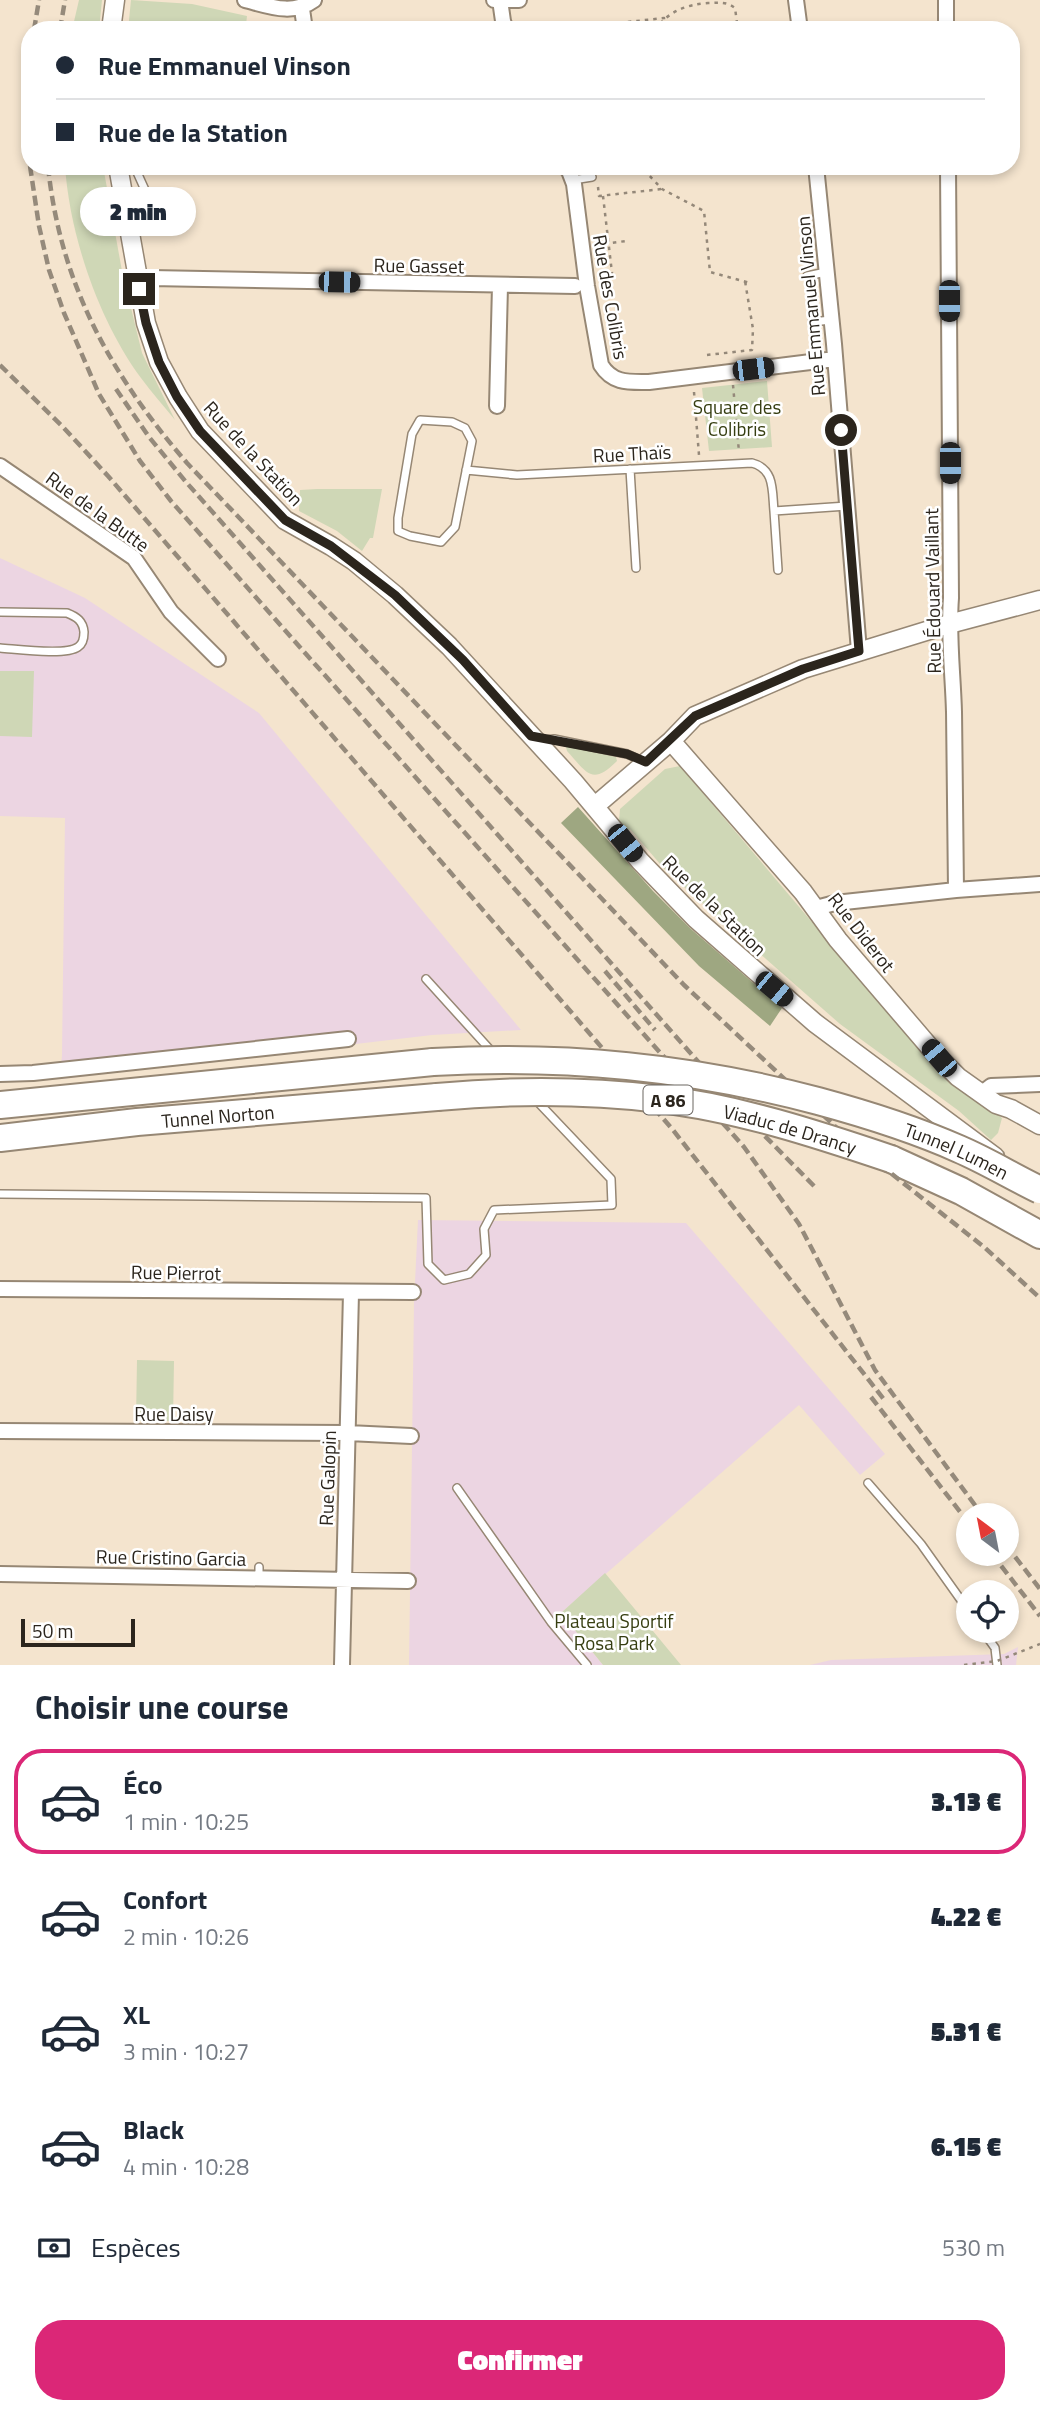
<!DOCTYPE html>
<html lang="fr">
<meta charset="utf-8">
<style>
body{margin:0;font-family:"Titillium Web",sans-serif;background:#f2f2f3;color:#1f2937;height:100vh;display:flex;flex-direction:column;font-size:26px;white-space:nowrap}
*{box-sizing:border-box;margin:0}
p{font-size:23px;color:#747a83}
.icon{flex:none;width:38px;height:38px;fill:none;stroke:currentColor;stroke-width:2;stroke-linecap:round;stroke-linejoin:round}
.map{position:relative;height:1665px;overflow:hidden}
.drawer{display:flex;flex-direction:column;background:#fff;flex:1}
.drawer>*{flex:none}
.hud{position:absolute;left:21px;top:21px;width:999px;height:154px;border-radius:28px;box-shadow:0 4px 10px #0003;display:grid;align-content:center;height:154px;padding:0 35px;background:#fff}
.needle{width:46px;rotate:328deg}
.tools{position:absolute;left:956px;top:1503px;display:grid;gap:14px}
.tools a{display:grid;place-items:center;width:63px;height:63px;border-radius:50%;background:#fff;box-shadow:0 4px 10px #0003;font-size:35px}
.scale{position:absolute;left:21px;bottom:18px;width:114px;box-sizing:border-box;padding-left:7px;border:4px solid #2b251d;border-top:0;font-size:19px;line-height:24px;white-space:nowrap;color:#2b251d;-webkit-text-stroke:5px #fff;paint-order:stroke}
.end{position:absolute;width:32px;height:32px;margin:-16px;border:9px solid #2b251d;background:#fff;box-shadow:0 0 0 4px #fff}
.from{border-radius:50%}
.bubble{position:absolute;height:49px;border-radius:24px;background:#fff;box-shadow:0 4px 10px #0003;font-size:23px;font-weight:800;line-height:49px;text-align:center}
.car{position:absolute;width:21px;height:42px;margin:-21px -10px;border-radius:9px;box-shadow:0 0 5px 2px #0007;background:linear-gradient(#222 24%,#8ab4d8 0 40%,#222 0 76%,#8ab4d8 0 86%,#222 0)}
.hud b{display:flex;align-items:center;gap:24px;height:66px;font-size:26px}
.hud b+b{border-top:2px solid #e0e1e3}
.hud i{width:18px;height:18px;background:#1f2937}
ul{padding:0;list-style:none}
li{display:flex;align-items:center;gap:21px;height:105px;margin:0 14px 10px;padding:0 21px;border:4px solid transparent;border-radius:28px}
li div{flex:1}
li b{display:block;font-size:26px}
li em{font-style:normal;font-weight:800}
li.selected{border-color:#db2777}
li>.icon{width:63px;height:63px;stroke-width:1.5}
h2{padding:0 35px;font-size:32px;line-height:84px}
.pay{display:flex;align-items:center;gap:18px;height:77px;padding:0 35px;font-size:26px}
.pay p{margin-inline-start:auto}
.button{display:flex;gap:14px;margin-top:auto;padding:14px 35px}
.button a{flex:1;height:80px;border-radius:28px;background:#db2777;color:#fff;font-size:28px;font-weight:800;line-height:80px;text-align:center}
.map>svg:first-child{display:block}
.industrial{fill:#ecd5e2}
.green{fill:#cfd7b6}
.forest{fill:#9ea781}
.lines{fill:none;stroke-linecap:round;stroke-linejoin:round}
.service-casing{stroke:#968774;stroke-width:10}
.minor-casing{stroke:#968774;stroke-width:18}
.tertiary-casing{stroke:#968774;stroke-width:21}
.motorway-casing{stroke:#968774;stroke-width:30}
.path{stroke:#948879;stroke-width:2.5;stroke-dasharray:3.5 5;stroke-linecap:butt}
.service{stroke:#fff;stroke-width:7}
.minor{stroke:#fff;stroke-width:14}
.tertiary{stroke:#fff;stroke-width:18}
.motorway{stroke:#fff;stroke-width:26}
.rail{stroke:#958a7b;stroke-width:4.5;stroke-dasharray:10 5;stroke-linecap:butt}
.motorway-bridge-casing{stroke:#968774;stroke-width:30;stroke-linecap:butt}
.path-bridge{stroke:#948879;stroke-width:2.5;stroke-dasharray:3.5 5;stroke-linecap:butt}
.motorway-bridge{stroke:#fff;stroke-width:26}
.route{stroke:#2b251d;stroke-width:9}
.labels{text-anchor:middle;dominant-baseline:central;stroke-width:5;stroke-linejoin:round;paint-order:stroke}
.shield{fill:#fff;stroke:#6b6661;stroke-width:2}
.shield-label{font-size:18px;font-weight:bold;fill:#2b251d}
.street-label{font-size:19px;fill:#2b251d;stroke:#fff}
.park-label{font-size:19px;fill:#363e11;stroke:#fff}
</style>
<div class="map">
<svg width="1040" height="1665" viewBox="0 0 1040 1665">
<rect width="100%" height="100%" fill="#f4e4ce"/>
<path class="industrial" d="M0,558L85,598L259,713L521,1030L432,1035L60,1079L62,1055L65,818L0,816Z
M418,1220L686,1223L885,1454L860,1475L799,1405L561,1613L603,1665H409L414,1303Z
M1018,1647L1016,1665H810L831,1660L1004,1654Z"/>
<path class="green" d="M79,0H102L99,30H72Z
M131,0L192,4L247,16L246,25L197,30H128Z
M65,166H103L122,271L142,353L175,420C164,406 152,393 141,378C99,321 70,237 65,166Z
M767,381L772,447L709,451L702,388Z
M317,489H382L373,538H370L362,551L337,531L299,511L300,490Z
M0,671H34L32,737L0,736Z
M570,746L616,757L617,761C592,786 587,773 567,751L566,747Z
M680,766L877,999L950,1077L1002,1118L998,1133L991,1140L959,1111L840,1024L667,872L630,829L626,832L619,821L620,809L665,769Z
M137,1360L174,1361L173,1421H136Z
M605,1573L681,1665H603L561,1613Z"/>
<path class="forest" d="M578,807L653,891L691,929L782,1008L770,1026L699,966L561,823Z"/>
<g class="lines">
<defs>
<path id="service" d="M128,166L136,170L150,201L161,212
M573,180L592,177
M807,276L826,272
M812,322L831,320
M420,420L452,422L465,428L472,441L455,527L441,542L410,536L398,531V518L412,434Z
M630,469L636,568
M466,470L517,475L752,463C775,469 772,491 774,511L847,506
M774,511L778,570
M0,612L67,613C77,617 83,621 84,632C84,638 83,644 78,647C66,656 16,649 0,648
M538,738L546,740L554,739L627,754L645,762
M426,979L494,1054
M0,1194L426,1198L428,1264L444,1280L469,1274L486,1255L484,1229L494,1210L612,1205L611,1179L535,1099
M868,1483L921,1544L968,1610
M457,1488L551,1622L587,1665
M259,1578V1567
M983,1631L995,1648L997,1665"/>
<path id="minor" d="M245,0C269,6 292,16 314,0
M494,0H519
M500,0L503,21L506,30
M796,0L800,30
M946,0V30
M302,9L305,30
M564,166L569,171L574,184L587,286L601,365C613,384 629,382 649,382L835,359
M816,166L834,344L859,651
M948,166L951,598C948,636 953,674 954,712C955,771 955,830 956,890
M137,281L151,278L575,286
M497,406L500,286
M0,466L134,558L171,612L218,659
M816,908L835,903L956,890L1040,884
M0,1074L33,1073L348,1039
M982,1093L991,1086L1040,1084
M0,1289L413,1292
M0,1431L348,1433L411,1436
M0,1574L408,1581
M342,1665L351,1293"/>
<path id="tertiary" d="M111,30L115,0
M118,166L146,323L159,362L178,397L200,431L285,520L331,546L354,561L395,595L449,646L573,781L640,861L696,919L815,1023L995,1157
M671,741L803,892L838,940L939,1058L958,1077L996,1104L1011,1109L1040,1125
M595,806L671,741L695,716L803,669L949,624L1040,600"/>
<g id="motorway">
<path d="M0,1105L433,1062"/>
<path id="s1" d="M0,1138L137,1122L437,1097"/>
<path d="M891,1159L961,1191L1040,1235"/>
</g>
</defs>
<use href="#service" class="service-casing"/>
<use href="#minor" class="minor-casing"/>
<use href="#tertiary" class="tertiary-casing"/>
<use href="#motorway" class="motorway-casing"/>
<path class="path" d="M619,30L618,23L664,18V30
M655,30C669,11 685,5 708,3C719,3 726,1 735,8L738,30
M644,170L662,189L704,211L710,272L750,283
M598,187L599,196L662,189
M603,196L612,273L606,285L610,313L607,314
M596,245L626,241
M610,313L616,312L617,316L613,320L616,339L613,340L612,334
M707,355L752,350L753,329L745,281
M733,385L739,452
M694,392L699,455"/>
<use href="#service" class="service"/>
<use href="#minor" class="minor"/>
<use href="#tertiary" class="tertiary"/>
<use href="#motorway" class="motorway"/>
<path class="rail" d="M34,30L39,0
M60,30L65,0
M30,67L28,104L30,164
M30,166L39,226L49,270L64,313L99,394L140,461L171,501L306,654L744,1147L799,1224L875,1370L983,1516
M48,166C60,284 111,375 187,463L684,985L854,1144L984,1247L1040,1298
M0,365L63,427L108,476L673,1130L886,1402
M116,389L149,437L186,482L755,1126L817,1189
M605,971L655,1030
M871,1397L968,1522
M1006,1545L1040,1589
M992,1554L1040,1616"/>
<defs>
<g id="motorway-bridge">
<path id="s2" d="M433,1062C566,1055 690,1067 818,1101C866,1114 914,1129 959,1149C987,1161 1013,1177 1040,1190"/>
<path id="s3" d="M437,1097C512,1090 585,1090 660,1099C737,1108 817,1134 891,1159"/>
</g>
</defs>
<use href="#motorway-bridge" class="motorway-bridge-casing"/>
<path class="path-bridge" d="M964,1665L997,1661L1040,1644"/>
<use href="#motorway-bridge" class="motorway-bridge"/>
</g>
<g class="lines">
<path class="route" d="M139,289L146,323L159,362L177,397L200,431L285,520L331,546L395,595L463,660L531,736L627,754L646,762L695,716L803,669L859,651L841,430"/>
</g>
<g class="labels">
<rect class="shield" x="643.5" y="1085.5" width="49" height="29" rx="5"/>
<g class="shield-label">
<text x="668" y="1100">A 86</text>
</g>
<g class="street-label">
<text transform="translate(419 265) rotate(1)">Rue Gasset</text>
<text transform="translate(611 297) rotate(80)">Rue des Colibris</text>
<text transform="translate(810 306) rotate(-95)">Rue Emmanuel Vinson</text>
<text transform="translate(254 453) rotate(47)">Rue de la Station</text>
<text transform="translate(632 453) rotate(-3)">Rue Thaïs</text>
<text transform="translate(98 511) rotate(36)">Rue de la Butte</text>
<text transform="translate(932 591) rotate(-91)">Rue Édouard Vaillant</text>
<text transform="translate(715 905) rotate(44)">Rue de la Station</text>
<text transform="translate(862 932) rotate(52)">Rue Diderot</text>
<text stroke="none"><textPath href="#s1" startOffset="219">Tunnel Norton</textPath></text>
<text stroke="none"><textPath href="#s3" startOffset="357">Viaduc de Drancy</textPath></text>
<text stroke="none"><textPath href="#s2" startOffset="536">Tunnel Lumen</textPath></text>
<text transform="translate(176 1272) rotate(1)">Rue Pierrot</text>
<text x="174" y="1413">Rue Daisy</text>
<text transform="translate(327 1478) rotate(-88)">Rue Galopin</text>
<text transform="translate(171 1557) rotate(1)">Rue Cristino Garcia</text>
</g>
<g class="park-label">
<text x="737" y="406">Square des<tspan x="737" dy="22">Colibris</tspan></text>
<text x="614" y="1620">Plateau Sportif<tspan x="614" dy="22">Rosa Park</tspan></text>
</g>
</g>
</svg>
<div class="tools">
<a><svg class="needle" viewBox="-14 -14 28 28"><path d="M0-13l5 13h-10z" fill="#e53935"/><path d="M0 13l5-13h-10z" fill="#747a83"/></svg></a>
<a><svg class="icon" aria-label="locate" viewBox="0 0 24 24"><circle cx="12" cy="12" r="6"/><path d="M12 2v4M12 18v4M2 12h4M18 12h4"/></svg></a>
</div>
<div class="scale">50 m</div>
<i class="end from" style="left:841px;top:430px"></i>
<i class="end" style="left:139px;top:289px"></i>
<div class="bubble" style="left:80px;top:187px;width:116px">2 min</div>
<i class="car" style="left:339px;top:282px;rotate:91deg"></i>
<i class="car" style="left:949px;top:301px;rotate:180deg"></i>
<i class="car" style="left:753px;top:369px;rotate:83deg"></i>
<i class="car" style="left:950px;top:463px;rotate:180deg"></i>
<i class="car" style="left:625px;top:843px;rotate:141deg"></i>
<i class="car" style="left:774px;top:989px;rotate:130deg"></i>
<i class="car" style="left:939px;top:1058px;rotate:320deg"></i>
<div class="hud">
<b><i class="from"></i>Rue Emmanuel Vinson</b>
<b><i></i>Rue de la Station</b>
</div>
</div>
<section class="drawer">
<h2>Choisir une course</h2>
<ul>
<li class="selected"><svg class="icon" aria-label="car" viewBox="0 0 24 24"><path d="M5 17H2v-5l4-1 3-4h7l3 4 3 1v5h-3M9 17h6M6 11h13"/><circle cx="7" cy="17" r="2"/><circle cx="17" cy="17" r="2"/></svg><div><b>Éco</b><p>1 min · 10:25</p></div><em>3.13 €</em></li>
<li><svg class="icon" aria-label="car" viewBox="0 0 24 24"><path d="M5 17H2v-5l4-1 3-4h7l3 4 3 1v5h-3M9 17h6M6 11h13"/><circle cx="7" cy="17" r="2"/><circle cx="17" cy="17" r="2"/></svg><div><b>Confort</b><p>2 min · 10:26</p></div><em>4.22 €</em></li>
<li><svg class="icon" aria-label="car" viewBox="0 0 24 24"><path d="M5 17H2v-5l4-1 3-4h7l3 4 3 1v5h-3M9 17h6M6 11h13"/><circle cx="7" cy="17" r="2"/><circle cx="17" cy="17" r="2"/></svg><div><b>XL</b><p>3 min · 10:27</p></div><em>5.31 €</em></li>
<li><svg class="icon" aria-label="car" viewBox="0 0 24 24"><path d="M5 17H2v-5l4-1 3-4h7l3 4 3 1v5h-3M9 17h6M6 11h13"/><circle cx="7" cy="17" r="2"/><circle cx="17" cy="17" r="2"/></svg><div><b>Black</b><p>4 min · 10:28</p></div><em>6.15 €</em></li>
</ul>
<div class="pay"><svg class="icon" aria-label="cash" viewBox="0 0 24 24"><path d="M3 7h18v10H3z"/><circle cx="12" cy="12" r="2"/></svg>Espèces<p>530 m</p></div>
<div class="button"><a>Confirmer</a></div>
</section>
